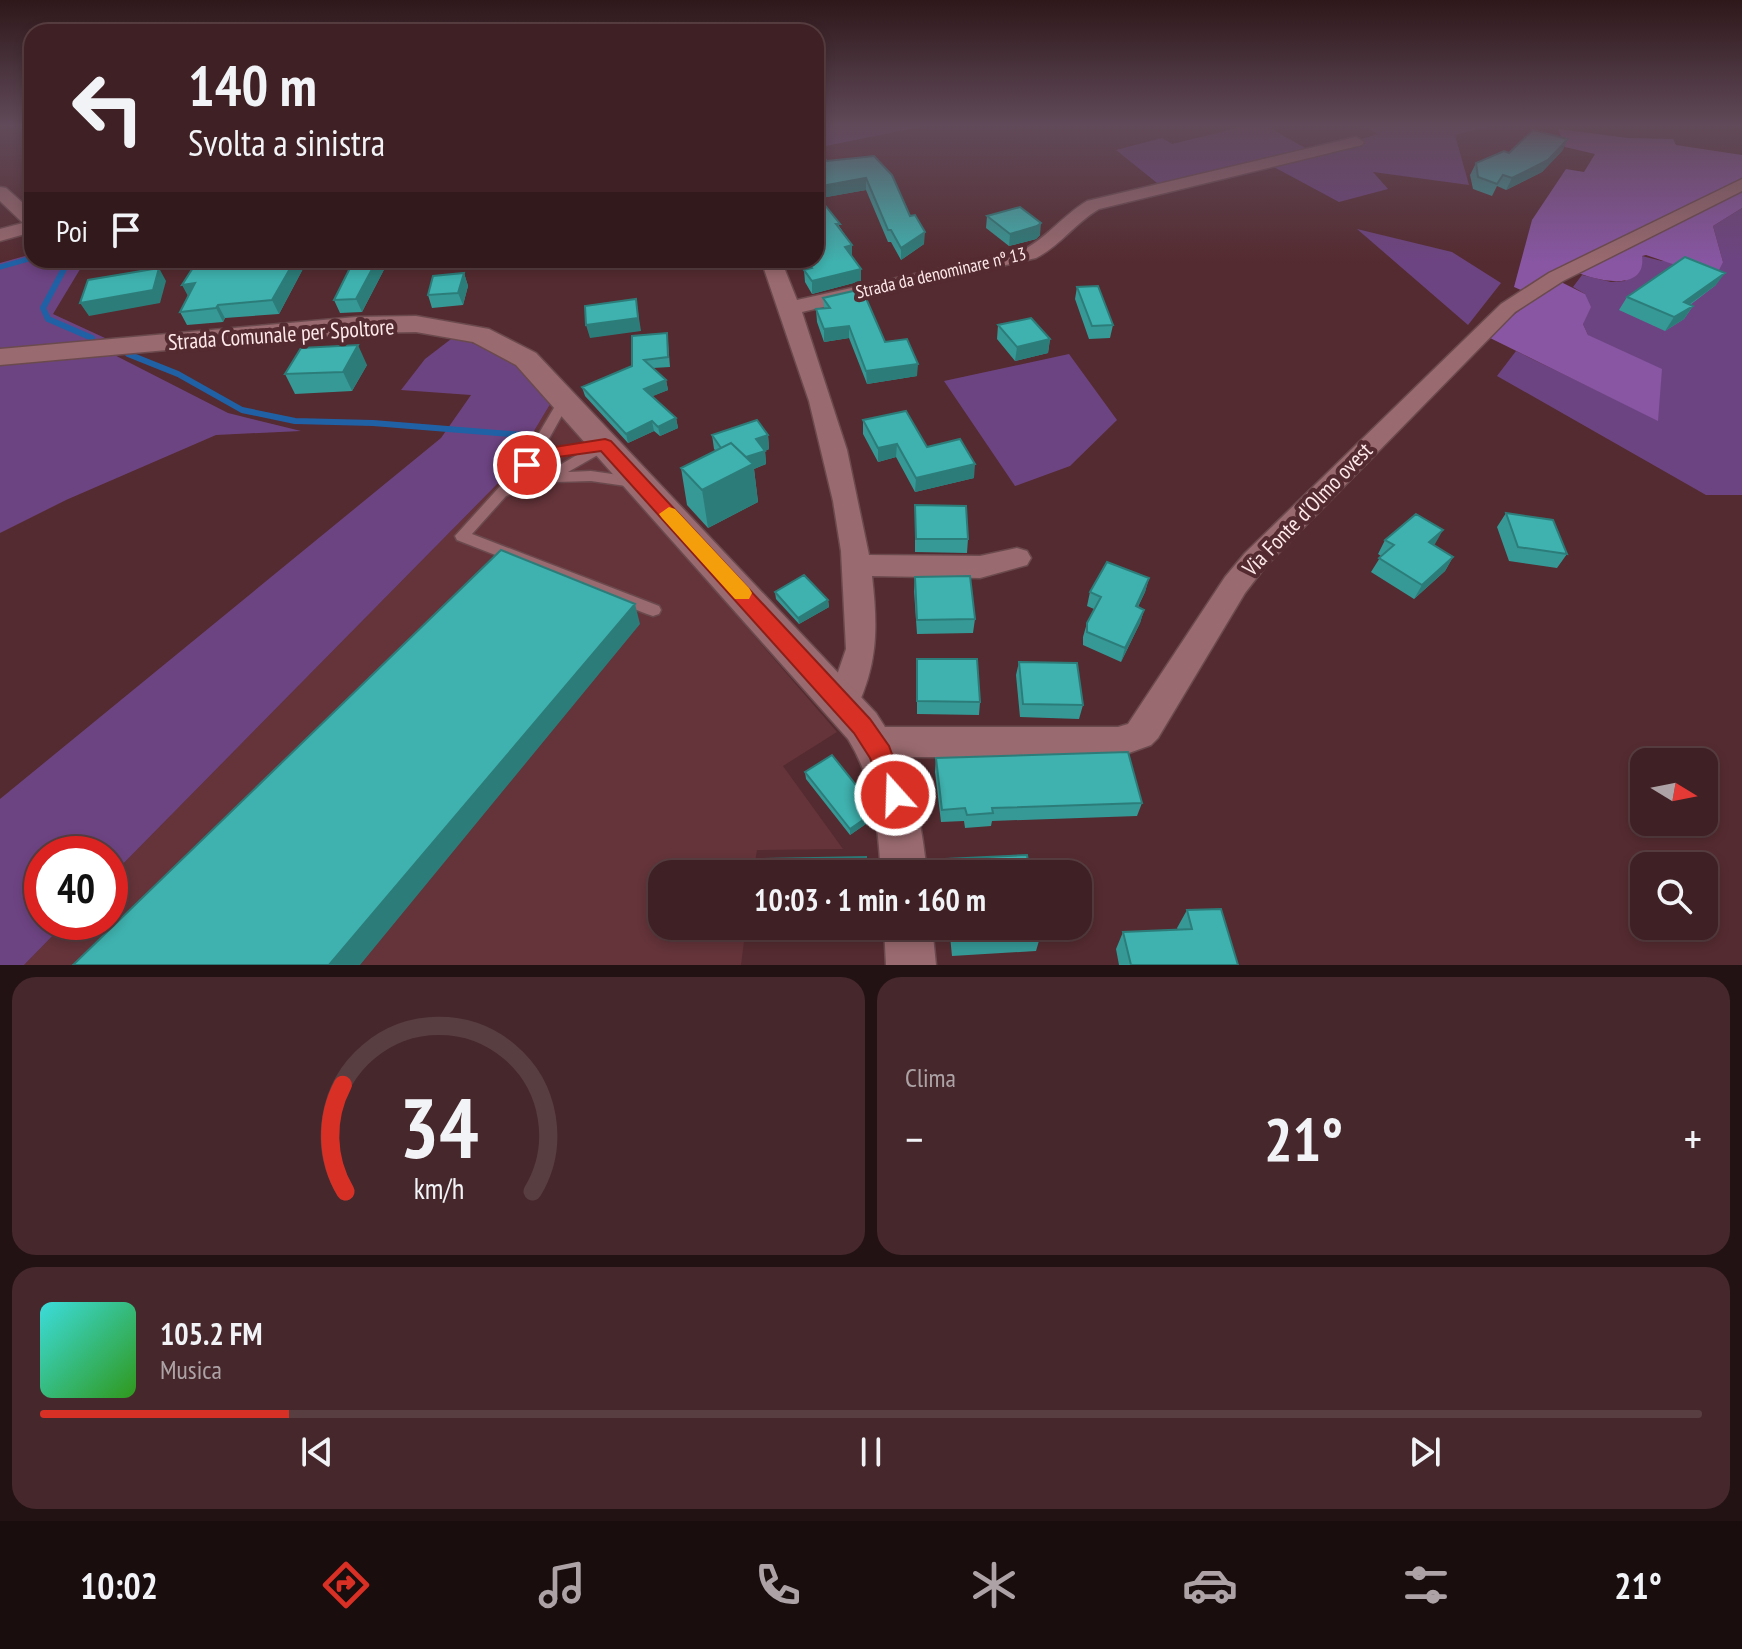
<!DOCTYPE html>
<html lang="it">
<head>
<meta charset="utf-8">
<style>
	:root { --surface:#3f2024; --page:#46282c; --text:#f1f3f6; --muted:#ada3a6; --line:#583e41; --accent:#d93025 }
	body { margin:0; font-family:"PT Sans Narrow",sans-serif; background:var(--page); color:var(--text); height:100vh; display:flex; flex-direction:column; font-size:30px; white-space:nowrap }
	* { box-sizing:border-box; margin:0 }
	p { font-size:26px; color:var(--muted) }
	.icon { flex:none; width:44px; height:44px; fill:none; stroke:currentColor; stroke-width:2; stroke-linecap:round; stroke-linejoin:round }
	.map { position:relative; height:965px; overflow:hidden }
	.drawer { display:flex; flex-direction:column; gap:12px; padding:12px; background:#231214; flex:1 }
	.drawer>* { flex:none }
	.top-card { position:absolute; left:24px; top:24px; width:800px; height:244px; border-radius:24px; box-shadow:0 4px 12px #0003,0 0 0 2px var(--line); background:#3f2024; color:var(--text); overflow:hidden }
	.needle { width:52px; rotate:100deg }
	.fabs { position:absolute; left:1630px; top:748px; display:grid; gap:16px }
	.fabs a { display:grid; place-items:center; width:88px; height:88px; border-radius:16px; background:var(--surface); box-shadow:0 4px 12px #0003,0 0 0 2px var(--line); font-size:40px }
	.speed { position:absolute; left:24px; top:836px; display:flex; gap:16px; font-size:40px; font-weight:700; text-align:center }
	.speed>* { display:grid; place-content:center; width:104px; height:104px; border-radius:50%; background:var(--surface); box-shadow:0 4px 12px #0003,0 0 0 2px var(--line); line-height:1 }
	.speed .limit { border:12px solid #d22; background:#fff; color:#111 }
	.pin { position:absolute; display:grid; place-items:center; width:68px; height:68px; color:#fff; margin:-34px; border:4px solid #fff; border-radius:50%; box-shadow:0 2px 8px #0007 }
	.me { position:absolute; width:88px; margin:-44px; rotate:340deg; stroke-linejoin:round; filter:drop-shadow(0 0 6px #0008) }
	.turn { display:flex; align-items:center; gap:28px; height:168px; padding:0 32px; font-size:36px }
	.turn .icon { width:104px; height:104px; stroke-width:2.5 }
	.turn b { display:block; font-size:56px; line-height:68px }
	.then { display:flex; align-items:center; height:76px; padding:0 32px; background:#0003; gap:16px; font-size:30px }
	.big { font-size:60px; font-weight:600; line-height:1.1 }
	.drawer .tile { flex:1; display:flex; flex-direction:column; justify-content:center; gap:12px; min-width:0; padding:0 28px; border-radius:24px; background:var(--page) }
	.drawer .dial { align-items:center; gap:0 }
	.dial svg { height:208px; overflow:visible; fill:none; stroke:var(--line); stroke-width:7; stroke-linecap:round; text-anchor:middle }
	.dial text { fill:var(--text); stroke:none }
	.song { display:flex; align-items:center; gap:24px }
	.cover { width:96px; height:96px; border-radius:12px; background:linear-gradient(135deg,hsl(180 70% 55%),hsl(110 70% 35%)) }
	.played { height:8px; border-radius:4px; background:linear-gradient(90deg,var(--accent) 15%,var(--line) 15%) }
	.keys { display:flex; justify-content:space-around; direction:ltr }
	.heat { display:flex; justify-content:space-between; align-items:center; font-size:44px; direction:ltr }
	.drawer .tiles { flex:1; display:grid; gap:12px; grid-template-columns:1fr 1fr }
	.tile:last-child { grid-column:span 2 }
	.trip { position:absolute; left:648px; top:860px; width:444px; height:80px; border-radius:24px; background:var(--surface); box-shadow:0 4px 12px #0003,0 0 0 2px var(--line); font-weight:600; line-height:80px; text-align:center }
	.menu { display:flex; height:128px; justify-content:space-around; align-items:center; background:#190d0e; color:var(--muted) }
	.menu .icon { width:56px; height:56px }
	.menu .active { color:var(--accent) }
	.menu b { font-size:36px; color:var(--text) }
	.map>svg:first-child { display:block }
	.built { fill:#64343a }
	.green { fill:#6d4482 }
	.forest { fill:#8856a3 }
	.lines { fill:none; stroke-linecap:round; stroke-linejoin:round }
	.stream-far1 { stroke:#2061a5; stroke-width:5 }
	.stream { stroke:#2061a5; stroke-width:6 }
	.service-casing { stroke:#6b4a4e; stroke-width:3 }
	.minor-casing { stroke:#6b4a4e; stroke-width:3 }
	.tertiary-casing { stroke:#6b4a4e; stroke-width:3 }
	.service { fill:#996a6f; fill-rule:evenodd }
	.minor { fill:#996a6f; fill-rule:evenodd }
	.tertiary { fill:#996a6f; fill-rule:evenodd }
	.wall { fill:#369996 }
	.shaded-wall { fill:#2c7d7a }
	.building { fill:#3fb2af; stroke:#2c7d7a; stroke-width:2 }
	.route { fill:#d93025; stroke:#8d1f18; stroke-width:2 }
	.slow { fill:#f59e0b }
	.labels { text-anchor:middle; stroke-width:8; stroke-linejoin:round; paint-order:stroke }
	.far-street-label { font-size:18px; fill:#fee8e9; stroke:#542b30 }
	.street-label { font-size:22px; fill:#fee8e9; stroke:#542b30 }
</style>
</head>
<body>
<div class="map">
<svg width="1742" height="965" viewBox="0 0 1742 965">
	<rect width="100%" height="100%" fill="#542b30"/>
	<path class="built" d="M552,401L837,732L783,766L843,849L757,850L753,874H662V926H746L741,965H24L66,922H110V877L510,471Z"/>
	<path class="green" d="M816,127H919L816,148Z
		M1242,127H1268L1307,149L1162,187L1116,150L1162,138L1172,144Z
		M1366,127H1484L1455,135L1469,185L1373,172L1388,189L1339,202L1272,166L1378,134Z
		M1742,208V495H1706L1497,376L1516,351L1658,420L1588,335L1583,324L1585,294L1573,287L1582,275L1611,282L1625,281L1642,256L1662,261L1723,262L1713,226Z
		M1357,229L1452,252L1501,283L1468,325Z
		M32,254V260H65L82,266L53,314L105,338L89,342L228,413L301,431L216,435L66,500L0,533V263Z
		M455,336L518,362L552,401L510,471L110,877V854H42V922H66L24,965H0V799L441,438L471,395L401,390L425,359Z
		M1069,354L1117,420L1070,466L1015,486L944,381Z"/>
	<path class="forest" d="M1558,129L1628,138L1673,139L1676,145L1742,155V208L1713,226L1723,262L1719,270L1702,274L1646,255L1642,256C1647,294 1593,280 1574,271L1559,281L1585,294L1591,307L1583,324L1588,335L1662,369L1658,421L1486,336L1537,297L1514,287L1532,220L1566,169L1584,172L1595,154L1565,147Z"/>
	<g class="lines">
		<path class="stream-far1" d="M0,267L32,258
			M63,271L68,260"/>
		<path class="stream" d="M64,269L43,308L48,319L92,338
			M128,354L178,374L242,410L295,421L373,423L523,435"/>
		<g class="service-casing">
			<path id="service" d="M564,397L570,401L541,453L554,448L602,441L610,442L612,445L610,448L568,472L591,471L633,477L638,479L640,482L638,485L633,487L591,481L555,482L550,479L506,496L472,534L659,606L661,610L659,614L653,616L647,614L457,540L455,536L522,462L558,401ZM582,452L560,465L521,480C538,461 557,456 582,452Z"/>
		</g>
		<g class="minor-casing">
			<path id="minor" d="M1356,137L1364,142L1362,145L1099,209C1075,223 1060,246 1036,258L802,312L847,450L869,555L980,556L1017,548L1027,551L1031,558L1027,565L980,578L872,576C878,629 878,665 854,714L843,718L832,714L827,704L846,649L841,551L833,501L809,401L761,260H781L797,300L1023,250C1047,238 1063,215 1087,201Z
				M1742,179V191L1563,281L1515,312L1265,567L1245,593L1158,738L1151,745L1118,757H874L862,752L857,742L862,732L874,727H1118L1128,724L1225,577L1245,553L1501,304L1549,273Z
				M0,187L6,188L32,211V232L0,241V229L23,223L0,201Z"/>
		</g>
		<g class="tertiary-casing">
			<path id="tertiary" d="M416,316L489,329L536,353L876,713C910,763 921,815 927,874H881C878,825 874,781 848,739L516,365L473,342L416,332L356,333L0,365V349L356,317Z
				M884,926H932L936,965H886Z"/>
		</g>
		<use href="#service" class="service"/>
		<use href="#minor" class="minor"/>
		<use href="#tertiary" class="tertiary"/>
	</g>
	<path class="wall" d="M1568,139L1562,151L1542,172L1506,190L1497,186L1492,196L1473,189L1470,175L1476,163L1509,153Z
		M816,147L827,161L874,156L910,216L924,244L901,260L891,242H888L866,190L820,198L852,245V257L861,281L812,294L805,282L804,270H805L799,260H816Z
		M987,216L1040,235L1036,239L1009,246L986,228Z
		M198,260H303L305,265L279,314L225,318L223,322L187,325L180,312L188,296Z
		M354,260H389L362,312L340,313L334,300Z
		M464,273L468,286L463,305L432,308L428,295Z
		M1716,285L1690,305L1693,306L1684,319L1665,331L1619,310L1627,297Z
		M1077,287L1113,325L1110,338L1089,339L1075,299Z
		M823,298L885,342L917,376L867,384L849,338L824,342L817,322L816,309L824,308Z
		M998,325L1050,339L1048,353L1015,361L997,339Z
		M668,342L670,367L653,368L666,380L668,390L652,396L676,418L678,428L660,436L654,431L628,443L585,396L582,387L632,366Z
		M367,365L352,391L295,394L285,374Z
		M863,420L927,447L974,478L915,492L896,457L878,462L863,434Z
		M712,435H768L769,449L765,451L766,464L754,469L758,502L708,528L687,505L681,468L716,451L714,449Z
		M915,505L968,539L967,553L915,552Z
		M1506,513L1567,554L1557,568L1509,561L1497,527Z
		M1385,540L1435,544L1433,545L1453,557L1445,571L1414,599L1371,572L1381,556L1378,554Z
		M915,577L975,619L973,633L917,634L914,591Z
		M1149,578L1145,592L1138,607L1144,610L1140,623L1121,662L1083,645V637L1087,623L1094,609L1087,606L1090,592Z
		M775,592L828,600L829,607L799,624L776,599Z
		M917,659L980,702L979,715L917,714Z
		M1019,662L1083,705L1079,719L1020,717L1016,675Z
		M936,758L1142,803L1137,816L992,821L991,826L965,828L964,821L941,822L935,772Z
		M805,772L873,813V819L850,835L806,779Z
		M1187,910L1238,965H1119L1116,949L1123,932L1178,930L1177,928Z
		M949,926H1040L1041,934L1036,951L952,956Z"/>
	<path class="shaded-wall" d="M1568,139L1562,151L1542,172L1506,190L1512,178Z
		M866,178V190L816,199V187Z
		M1041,223L1040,235L1036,239L1009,246L1010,234Z
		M925,232L924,244L901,260V248Z
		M852,245V257L845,247Z
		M295,260H303L305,265L279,314L272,300Z
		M377,260H389L362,312L356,299Z
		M159,268L166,281L160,303L89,316L80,303Z
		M861,269V281L812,294V281Z
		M464,273L468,286L463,305L458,293Z
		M1725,273L1716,285L1675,315L1684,302Z
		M195,283L189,298L182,285Z
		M636,299L641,331L590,338L586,325Z
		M218,305L225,318L223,322L216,308Z
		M1693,306L1684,319L1665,331L1674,317Z
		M849,326V338L824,342V329Z
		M1050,339L1048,353L1015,361L1017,347Z
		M358,345L367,365L352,391L343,372Z
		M918,364L917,376L867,384L866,371Z
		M666,380L668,390L646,399L644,389Z
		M676,418L678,428L660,436L658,427Z
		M652,421L654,431L628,443L626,434Z
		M768,435L769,449L765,451L766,464L754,469L758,502L708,528L702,490L756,439Z
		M897,444L896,457L878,462V448Z
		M975,464L974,478L915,492L916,478Z
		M1443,530L1435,544L1421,556L1429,542Z
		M1453,557L1445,571L1414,599L1422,585Z
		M1149,578L1145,592L1131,620L1136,606Z
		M828,600L829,607L799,624L798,618Z
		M635,604L640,624L360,965H329Z
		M1144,610L1140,623L1121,662L1125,648Z
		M873,813V819L850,835V829Z"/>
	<path class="building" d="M1533,130L1568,139L1548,160L1512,178L1503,175L1497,184L1478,177L1476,163L1504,151L1509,153Z
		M816,147L827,161L874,156L892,175L910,216L915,215L925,232L901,248L891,230H888L866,178L816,187Z
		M816,194L840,224H836L852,245L845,247L861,269L812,281L804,270L812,268L806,260H816Z
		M1020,207L1041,223L1037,226L1010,234L987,216Z
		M1685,257L1725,273L1684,302L1693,306L1674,317L1627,297Z
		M198,260H295L272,300L218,305L216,308L180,312L195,283L182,285Z
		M354,260H377L356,299L334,300Z
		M159,268L153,290L80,303L88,280Z
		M464,273L458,293L428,295L433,276Z
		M1098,286L1113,325L1092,326L1077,287Z
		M862,289L885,342L907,339L918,364L866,371L849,326L824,329L816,309L830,308L823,298Z
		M636,299L638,318L586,325L585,306Z
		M1031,318L1050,339L1017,347L998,325Z
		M667,333L668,357L644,360L666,380L644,389L676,418L658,427L652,421L626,434L582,387L632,366V336Z
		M358,345L343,372L285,374L301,348Z
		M906,411L927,447L960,439L975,464L916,478L897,444L878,448L863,420Z
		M757,420L768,435L756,439L765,451L746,457L731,443L721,448L712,435Z
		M731,443L753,464L702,490L681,468Z
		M915,505L966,506L968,539H916Z
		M1506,513L1553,520L1567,554L1518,547Z
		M1416,514L1443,530L1429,542L1453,557L1422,585L1379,558L1394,545L1385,540Z
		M501,550L635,604L329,965H73Z
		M1107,562L1149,578L1136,606L1144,610L1125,648L1087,632V623L1101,597L1090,592Z
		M804,575L828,600L798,618L775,592Z
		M970,576L975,619L917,620L915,577Z
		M917,659H977L980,702L917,701Z
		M1019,662L1077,663L1083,705L1023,704Z
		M1128,752L1142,803L992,808L993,813L967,815L965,808L942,810L936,758Z
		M832,755L871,804L873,813L850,829L805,772Z
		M1027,855L1030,874H948L946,859Z
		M866,857V874H759L760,859Z
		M1221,909L1238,965H1131L1123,932L1192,929L1187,910Z
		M953,926H1040L1041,934L955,939Z"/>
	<linearGradient id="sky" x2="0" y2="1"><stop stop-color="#2e181a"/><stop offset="0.48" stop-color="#614a59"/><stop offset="1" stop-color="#614a59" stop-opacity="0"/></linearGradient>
	<rect width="1742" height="262" fill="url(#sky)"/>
	<path class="route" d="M605,439L611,441L870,719L889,746L907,795L904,803L895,806L887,803L870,758L854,733L601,451L558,457L527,471L518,465L548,448Z"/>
	<path class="slow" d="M669,507L675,509L749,588L752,593L749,599H735L662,518L659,514Z"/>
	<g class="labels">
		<g class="far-street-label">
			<text transform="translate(941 273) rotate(-13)" y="6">Strada da denominare nº 13</text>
		</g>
		<g class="street-label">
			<text transform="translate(281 334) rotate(-4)" y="8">Strada Comunale per Spoltore</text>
			<text transform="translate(1307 509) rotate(-46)" y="8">Via Fonte d'Olmo ovest</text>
		</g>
	</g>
</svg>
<div class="fabs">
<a><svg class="needle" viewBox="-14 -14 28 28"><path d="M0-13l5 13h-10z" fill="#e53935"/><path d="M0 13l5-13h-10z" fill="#ada3a6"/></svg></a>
<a><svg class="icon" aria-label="search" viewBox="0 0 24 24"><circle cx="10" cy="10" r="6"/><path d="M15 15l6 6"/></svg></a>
</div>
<div class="speed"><div class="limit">40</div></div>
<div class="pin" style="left:527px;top:465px;background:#d93025"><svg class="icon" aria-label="arrive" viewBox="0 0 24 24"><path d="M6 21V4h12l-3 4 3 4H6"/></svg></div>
<svg class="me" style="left:895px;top:795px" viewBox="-20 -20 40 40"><circle r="17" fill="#d93025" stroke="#fff" stroke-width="3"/><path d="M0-11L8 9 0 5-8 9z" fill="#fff"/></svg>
<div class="trip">10:03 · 1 min · 160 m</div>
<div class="top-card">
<div class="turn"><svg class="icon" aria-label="left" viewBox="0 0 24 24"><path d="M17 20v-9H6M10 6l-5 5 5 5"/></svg><div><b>140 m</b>Svolta a sinistra</div></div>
<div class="then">Poi<svg class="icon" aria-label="arrive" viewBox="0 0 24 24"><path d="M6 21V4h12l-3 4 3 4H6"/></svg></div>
</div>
</div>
<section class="drawer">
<div class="tiles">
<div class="tile dial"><svg viewBox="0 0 100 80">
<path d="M14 69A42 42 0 1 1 86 69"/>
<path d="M14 69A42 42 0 0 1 13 28" stroke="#d93025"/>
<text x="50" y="56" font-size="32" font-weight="700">34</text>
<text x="50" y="72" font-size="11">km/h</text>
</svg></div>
<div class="tile"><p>Clima</p>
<div class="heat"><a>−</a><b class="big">21°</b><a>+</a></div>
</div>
<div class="tile">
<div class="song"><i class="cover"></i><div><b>105.2 FM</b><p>Musica</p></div></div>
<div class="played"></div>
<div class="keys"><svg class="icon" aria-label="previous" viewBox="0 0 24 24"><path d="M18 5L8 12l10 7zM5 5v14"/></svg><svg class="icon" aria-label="pause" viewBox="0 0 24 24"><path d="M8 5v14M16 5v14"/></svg><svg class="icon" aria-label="next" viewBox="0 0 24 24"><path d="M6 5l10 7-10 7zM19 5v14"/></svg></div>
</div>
</div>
</section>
<nav class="menu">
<b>10:02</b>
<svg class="icon active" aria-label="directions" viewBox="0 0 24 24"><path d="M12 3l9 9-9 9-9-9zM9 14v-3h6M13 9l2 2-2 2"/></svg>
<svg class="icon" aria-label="music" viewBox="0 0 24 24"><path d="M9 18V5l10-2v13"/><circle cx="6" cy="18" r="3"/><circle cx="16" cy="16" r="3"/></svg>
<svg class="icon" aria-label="phone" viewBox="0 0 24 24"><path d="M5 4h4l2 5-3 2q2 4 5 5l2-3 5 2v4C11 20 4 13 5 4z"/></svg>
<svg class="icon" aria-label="climate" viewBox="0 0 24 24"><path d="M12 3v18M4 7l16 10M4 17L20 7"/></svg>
<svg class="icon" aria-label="car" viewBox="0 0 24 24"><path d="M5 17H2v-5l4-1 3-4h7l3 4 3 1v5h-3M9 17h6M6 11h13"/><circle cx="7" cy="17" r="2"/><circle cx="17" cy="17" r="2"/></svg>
<svg class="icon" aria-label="filters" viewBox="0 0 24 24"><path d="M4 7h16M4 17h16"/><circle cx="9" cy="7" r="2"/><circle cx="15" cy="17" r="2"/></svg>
<b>21°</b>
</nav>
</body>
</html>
